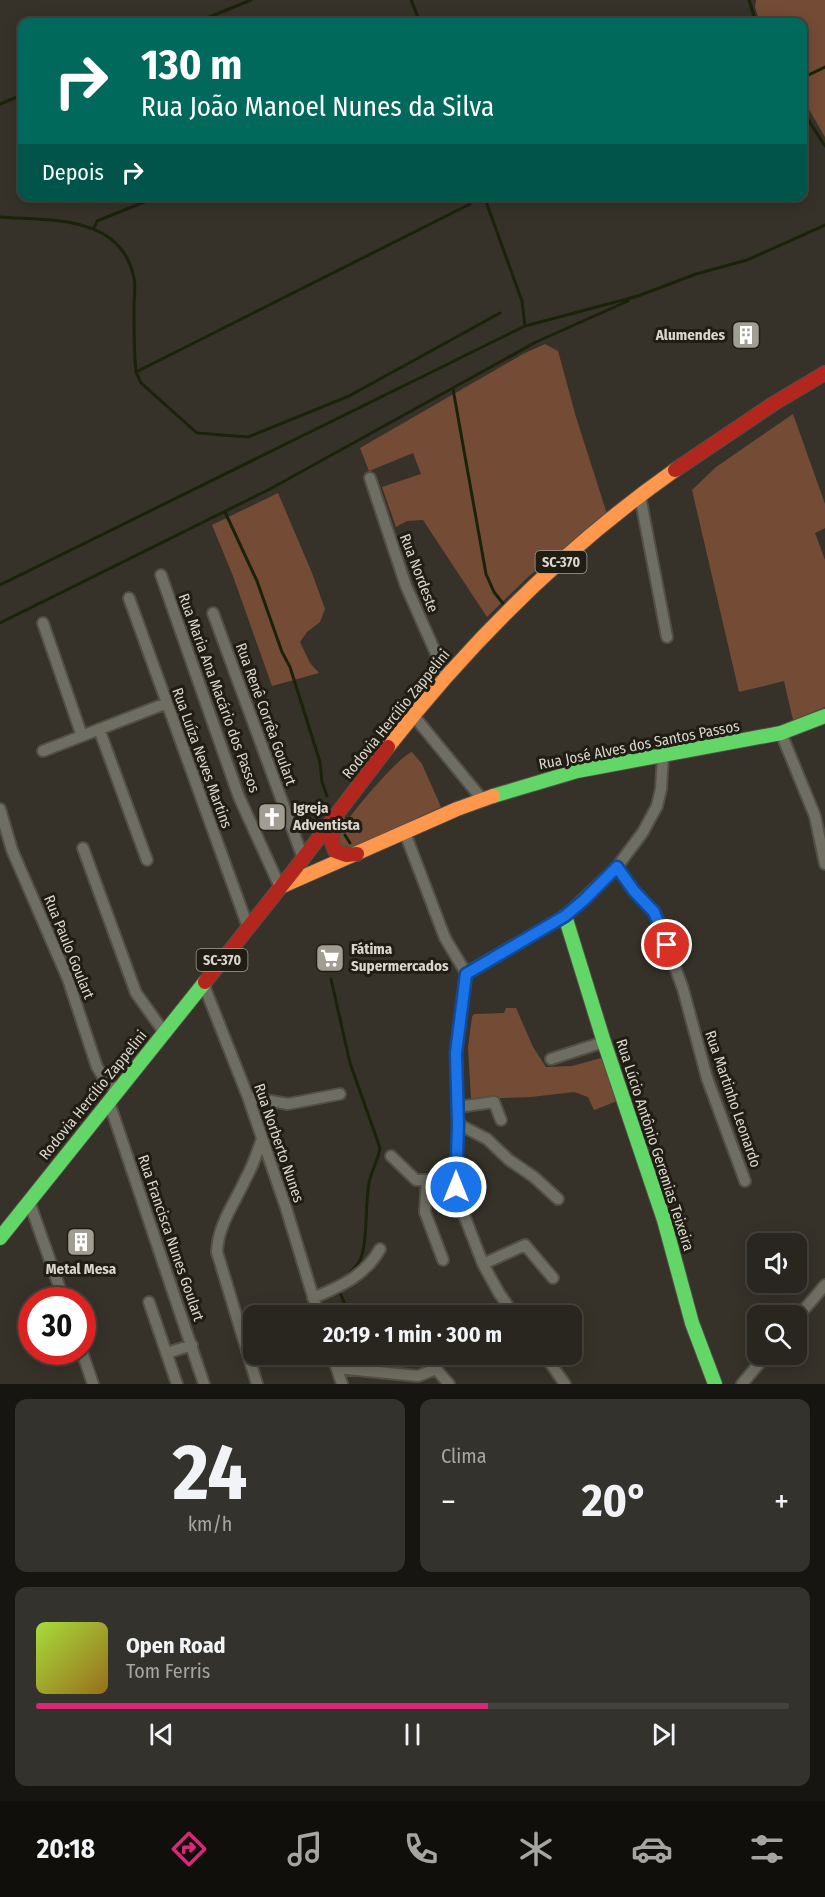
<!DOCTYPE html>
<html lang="pt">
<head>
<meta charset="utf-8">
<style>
	:root { --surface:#28261f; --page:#34322c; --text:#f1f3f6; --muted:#a5a5a4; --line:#44433d; --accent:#db2777 }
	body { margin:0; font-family:"Fira Sans Condensed",sans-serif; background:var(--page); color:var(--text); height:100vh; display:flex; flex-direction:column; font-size:22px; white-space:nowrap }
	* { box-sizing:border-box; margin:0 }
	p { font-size:20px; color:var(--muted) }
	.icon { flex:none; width:33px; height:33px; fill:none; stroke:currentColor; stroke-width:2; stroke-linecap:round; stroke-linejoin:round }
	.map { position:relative; height:1384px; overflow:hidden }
	.drawer { display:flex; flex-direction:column; gap:15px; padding:15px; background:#161511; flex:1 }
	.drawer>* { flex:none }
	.guide { position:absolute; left:18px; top:18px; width:789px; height:183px; border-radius:12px; box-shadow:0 3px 15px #0003,0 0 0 2px var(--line); background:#00695c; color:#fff; overflow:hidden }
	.buttons { position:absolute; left:747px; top:1233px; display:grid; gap:12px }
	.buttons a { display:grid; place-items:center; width:60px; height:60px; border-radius:12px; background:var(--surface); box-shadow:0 3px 15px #0003,0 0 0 2px var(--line); font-size:30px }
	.speed { position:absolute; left:18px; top:1287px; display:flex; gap:12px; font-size:30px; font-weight:700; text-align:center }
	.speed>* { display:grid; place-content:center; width:78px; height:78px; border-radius:50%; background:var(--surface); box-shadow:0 3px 15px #0003,0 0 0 2px var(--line); line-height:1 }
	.speed .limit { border:9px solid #d22; background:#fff; color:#111 }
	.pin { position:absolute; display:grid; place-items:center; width:51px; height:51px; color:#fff; margin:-26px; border:3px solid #fff; border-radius:50%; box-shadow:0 2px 6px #0007 }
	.me { position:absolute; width:66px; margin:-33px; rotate:0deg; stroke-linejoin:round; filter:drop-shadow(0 0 4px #0008) }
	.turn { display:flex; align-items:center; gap:21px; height:126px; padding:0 24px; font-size:27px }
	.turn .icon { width:78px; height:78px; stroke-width:2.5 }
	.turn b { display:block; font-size:42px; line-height:51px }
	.then { display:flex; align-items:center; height:57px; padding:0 24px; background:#0003; gap:12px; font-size:22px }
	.big { font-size:45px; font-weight:700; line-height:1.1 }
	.drawer .card { flex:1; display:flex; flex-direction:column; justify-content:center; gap:9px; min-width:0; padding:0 21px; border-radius:12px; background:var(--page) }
	.drawer .dial { align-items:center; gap:0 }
	.dial b { font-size:78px; line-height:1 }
	.song { display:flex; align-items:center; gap:18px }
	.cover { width:72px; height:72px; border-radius:9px; background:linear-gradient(135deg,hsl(80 70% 55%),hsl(40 70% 35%)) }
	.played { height:6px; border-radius:3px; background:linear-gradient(90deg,var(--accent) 60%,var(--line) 60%) }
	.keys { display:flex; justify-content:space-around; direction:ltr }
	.heat { display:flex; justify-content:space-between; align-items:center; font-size:33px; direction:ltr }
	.drawer .tiles { flex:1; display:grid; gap:15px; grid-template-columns:1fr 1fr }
	.card:last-child { grid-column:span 2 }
	.trip { position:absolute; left:243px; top:1305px; width:339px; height:60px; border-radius:12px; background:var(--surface); box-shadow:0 3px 15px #0003,0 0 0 2px var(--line); font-weight:700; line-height:60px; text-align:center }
	.tabs { display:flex; height:96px; justify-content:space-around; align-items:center; background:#100f0c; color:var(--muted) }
	.tabs .icon { width:42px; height:42px }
	.tabs .selected { color:var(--accent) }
	.tabs b { font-size:27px; color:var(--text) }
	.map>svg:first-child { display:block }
	.grass { fill:#744c36 }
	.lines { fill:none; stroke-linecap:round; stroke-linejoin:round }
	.stream { stroke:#1a230a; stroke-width:3 }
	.street-casing { stroke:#534f47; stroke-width:14 }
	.fast-casing { stroke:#534f47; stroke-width:16 }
	.slow-casing { stroke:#534f47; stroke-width:16 }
	.jam-casing { stroke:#534f47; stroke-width:16 }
	.street { stroke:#6f6e63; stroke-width:10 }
	.fast { stroke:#63d668; stroke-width:14 }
	.slow { stroke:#ff974d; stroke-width:14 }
	.jam { stroke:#b3261e; stroke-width:14 }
	.route-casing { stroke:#114b97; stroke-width:15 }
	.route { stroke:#1a73e8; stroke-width:10 }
	.labels { text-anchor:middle; stroke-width:6; stroke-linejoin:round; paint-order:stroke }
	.shield { fill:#201d15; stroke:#a29e94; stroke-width:1.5 }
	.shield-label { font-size:14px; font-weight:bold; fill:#dad6cb }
	.poi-label { font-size:15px; font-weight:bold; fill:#dad6cb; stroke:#201d15; text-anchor:start }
	.street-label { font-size:15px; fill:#dad6cb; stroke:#201d15 }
</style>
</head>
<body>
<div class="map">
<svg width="825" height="1384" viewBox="0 0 825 1384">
	<rect width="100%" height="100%" fill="#363229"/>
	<path class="grass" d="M756,0H825V137L803,99L802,22H760L755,7Z
		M545,344L558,351L576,417L607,514L528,577L487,617L423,520L407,521L396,527L382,487L421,474L413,453L369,471L360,448L523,354Z
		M793,414L825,504V528L815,533L825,560V707L793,720L784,681L739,692L692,490L716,467Z
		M278,493L312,573L325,609L320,622L307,632L300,642L310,663L319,673L272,686L233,576L212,525Z
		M412,752L422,764L441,807L352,848L340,845C339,840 339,835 341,831C347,817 399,756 412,752Z
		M506,1008H516L533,1047L546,1067L572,1066L605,1057L620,1100L594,1110L588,1097L574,1092L531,1097L471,1099L468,1047L472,1017L474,1014L504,1013Z"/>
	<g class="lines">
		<path class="stream" d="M411,0L420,22
			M749,0L756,22
			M197,22L251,0
			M802,78L825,67
			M0,104L22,95
			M802,110L825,146
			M484,196L522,301L525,326
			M0,217C50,221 121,214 134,278C136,287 134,297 134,306C134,324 134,343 135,361L136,372L141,383L197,433L248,437L349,396L500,313
			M94,228L97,221L159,196
			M136,372L470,204
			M453,389L486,574L494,592L505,606
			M225,512L257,581L282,652L290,667L320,762L322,782L327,796
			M0,585L525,326L638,296L696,274L747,260L825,225
			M0,623L270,489L536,342L628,301
			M345,835L350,843
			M331,979L350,1063L380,1148C378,1161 371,1171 369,1183C365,1203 368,1248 359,1262C356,1267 351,1272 347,1276
			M340,1293L350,1316
			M374,1354L378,1361L391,1369"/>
		<g class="street-casing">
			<path id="street" d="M370,478L406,586L446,676
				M640,496L667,637
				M161,575L239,797L280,887
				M129,598L248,927
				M213,613L303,858
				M43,623L82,736
				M413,715L482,799
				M99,729L147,860
				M781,733L815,816L825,864
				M43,751L167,703
				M0,809L12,850L68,979L97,1067L104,1078L117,1091
				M405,833L445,938L466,973
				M83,848L136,993L164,1032
				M617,867L634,891L654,912L658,920L683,989L707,1078L745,1181
				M466,973L456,1053L458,1124L456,1173L459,1202L483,1264L499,1293L515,1316
				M466,973L565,916L617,867L643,832L657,806L661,789L663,755
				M203,983L248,1097L286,1208L319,1316
				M551,1059L604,1042
				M248,1097L288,1104L340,1094
				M109,1102L204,1384
				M458,1107L494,1102L501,1120
				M458,1124L487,1139L509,1160L534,1177L558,1199
				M391,1156L416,1180H427
				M29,1201L64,1300
				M443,1260L425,1212L427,1180L456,1187
				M483,1264L525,1245L553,1278
				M313,1298C341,1286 365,1276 380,1249
				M149,1302L177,1384
				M796,1319L825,1285
				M82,1352L93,1384
				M167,1353L192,1345
				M332,1354L342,1384
				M544,1354L565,1384
				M337,1368L418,1376L436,1369L449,1384
				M257,1384L217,1252C218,1224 235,1203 246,1178C253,1166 257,1152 262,1139
				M742,1384L767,1354"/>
		</g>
		<g class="fast-casing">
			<path id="fast" d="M493,796L577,771L781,733L825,716
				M565,916L604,1042L664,1220L692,1323L715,1384
				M0,1238L205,982"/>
		</g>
		<g class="slow-casing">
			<path id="slow" d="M388,747C470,642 566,547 675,470
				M280,887L457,809L493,796"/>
		</g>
		<g class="jam-casing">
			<path id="jam" d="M675,470L773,404L825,373
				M337,819L331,839L335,851L346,855L357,854
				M205,982L295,869L388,747"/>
		</g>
		<use href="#street" class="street"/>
		<use href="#fast" class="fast"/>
		<use href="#slow" class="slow"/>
		<use href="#jam" class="jam"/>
	</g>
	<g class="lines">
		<g class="route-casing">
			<path id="route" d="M456,1187L458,1124L456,1053L466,974L565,916L584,900L617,867L634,891L654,912L667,945"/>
		</g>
		<use href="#route" class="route"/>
	</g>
	<defs>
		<g id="building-square" transform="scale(1.5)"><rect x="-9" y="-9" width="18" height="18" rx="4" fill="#a19d92" stroke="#201d15"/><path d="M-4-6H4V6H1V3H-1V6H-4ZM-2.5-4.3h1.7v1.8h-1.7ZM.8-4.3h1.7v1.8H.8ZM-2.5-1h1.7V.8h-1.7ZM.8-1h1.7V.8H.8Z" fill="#fff"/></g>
		<g id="church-square" transform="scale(1.5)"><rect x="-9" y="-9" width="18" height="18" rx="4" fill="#a19d92" stroke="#201d15"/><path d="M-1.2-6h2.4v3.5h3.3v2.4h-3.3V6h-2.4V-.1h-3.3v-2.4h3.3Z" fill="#fff"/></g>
		<g id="supermarket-square" transform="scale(1.5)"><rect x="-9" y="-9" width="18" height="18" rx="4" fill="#a19d92" stroke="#201d15"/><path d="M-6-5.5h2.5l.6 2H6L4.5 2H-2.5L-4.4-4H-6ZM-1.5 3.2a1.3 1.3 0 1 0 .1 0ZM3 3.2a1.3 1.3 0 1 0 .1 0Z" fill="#fff"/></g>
	</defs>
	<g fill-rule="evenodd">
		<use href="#building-square" x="746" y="335"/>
		<use href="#church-square" x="272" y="817"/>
		<use href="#supermarket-square" x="330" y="958"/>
		<use href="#building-square" x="81" y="1242"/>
	</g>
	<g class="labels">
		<g class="shield">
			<rect x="535.5" y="551" width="51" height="22" rx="4.5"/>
			<rect x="196.5" y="949" width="51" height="22" rx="4.5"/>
		</g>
		<g class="shield-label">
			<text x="561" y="567">SC-370</text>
			<text x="222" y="965">SC-370</text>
		</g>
		<g class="poi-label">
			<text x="725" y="340" text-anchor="end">Alumendes</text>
			<text x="293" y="813">Igreja<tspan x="293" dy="17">Adventista</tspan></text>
			<text x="351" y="954">Fátima<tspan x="351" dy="17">Supermercados</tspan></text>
			<text x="81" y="1274" text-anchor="middle">Metal Mesa</text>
		</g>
		<g class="street-label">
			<text transform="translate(419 573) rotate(69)" y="5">Rua Nordeste</text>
			<text transform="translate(219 693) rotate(70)" y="5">Rua Maria Ana Macário dos Passos</text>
			<text transform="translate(266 714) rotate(70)" y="5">Rua Renê Corrêa Goulart</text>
			<text transform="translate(396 714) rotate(-51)" y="5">Rodovia Hercílio Zappelini</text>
			<text transform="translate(639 745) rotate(-11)" y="5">Rua José Alves dos Santos Passos</text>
			<text transform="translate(202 758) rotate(70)" y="5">Rua Luíza Neves Martins</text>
			<text transform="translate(69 947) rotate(68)" y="5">Rua Paulo Goulart</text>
			<text transform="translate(93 1095) rotate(-51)" y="5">Rodovia Hercílio Zappelini</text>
			<text transform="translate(733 1099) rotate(71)" y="5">Rua Martinho Leonardo</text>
			<text transform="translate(279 1143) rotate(71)" y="5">Rua Norberto Nunes</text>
			<text transform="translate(655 1145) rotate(72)" y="5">Rua Lúcio Antônio Geremias Teixeira</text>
			<text transform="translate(171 1238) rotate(71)" y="5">Rua Francisca Nunes Goulart</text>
		</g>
	</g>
</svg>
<div class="buttons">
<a><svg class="icon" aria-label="sound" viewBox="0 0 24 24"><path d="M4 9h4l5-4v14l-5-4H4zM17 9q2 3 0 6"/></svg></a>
<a><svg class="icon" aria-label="search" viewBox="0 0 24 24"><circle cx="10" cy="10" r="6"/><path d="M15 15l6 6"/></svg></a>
</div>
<div class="speed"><div class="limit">30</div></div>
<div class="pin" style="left:667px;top:945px;background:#d93025"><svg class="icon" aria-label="arrive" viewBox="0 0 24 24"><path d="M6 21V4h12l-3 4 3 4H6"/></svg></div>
<svg class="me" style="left:456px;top:1187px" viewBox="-20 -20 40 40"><circle r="17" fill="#1a73e8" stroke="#fff" stroke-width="3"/><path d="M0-11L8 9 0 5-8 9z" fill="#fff"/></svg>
<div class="trip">20:19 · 1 min · 300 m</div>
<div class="guide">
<div class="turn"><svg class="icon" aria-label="right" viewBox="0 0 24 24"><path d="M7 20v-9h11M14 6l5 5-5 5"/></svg><div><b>130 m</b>Rua João Manoel Nunes da Silva</div></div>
<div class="then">Depois<svg class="icon" aria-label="right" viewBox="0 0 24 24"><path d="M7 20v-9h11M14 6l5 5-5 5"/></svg></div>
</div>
</div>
<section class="drawer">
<div class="tiles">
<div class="card dial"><b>24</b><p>km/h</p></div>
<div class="card"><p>Clima</p>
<div class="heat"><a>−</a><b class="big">20°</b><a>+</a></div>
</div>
<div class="card">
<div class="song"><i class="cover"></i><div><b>Open Road</b><p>Tom Ferris</p></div></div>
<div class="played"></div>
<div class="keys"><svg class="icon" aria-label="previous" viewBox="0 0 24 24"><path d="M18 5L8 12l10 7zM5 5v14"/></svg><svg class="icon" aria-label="pause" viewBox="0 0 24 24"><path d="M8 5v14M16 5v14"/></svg><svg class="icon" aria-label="next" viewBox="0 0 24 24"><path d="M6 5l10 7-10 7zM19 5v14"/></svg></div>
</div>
</div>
</section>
<nav class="tabs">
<b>20:18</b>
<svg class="icon selected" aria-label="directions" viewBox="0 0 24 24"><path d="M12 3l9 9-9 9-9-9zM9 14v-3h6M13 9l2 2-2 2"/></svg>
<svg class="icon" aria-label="music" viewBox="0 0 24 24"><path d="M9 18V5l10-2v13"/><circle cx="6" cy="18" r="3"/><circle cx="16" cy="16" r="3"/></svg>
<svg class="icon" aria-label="phone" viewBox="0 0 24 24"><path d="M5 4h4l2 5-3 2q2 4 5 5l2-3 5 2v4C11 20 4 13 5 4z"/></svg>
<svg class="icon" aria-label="climate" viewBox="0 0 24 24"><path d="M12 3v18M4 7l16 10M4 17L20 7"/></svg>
<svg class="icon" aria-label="car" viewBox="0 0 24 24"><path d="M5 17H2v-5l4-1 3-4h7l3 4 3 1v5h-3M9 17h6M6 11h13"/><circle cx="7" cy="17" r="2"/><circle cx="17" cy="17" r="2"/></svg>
<svg class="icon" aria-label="filters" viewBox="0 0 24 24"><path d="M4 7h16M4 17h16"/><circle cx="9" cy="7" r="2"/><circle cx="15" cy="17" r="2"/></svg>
</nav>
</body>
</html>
